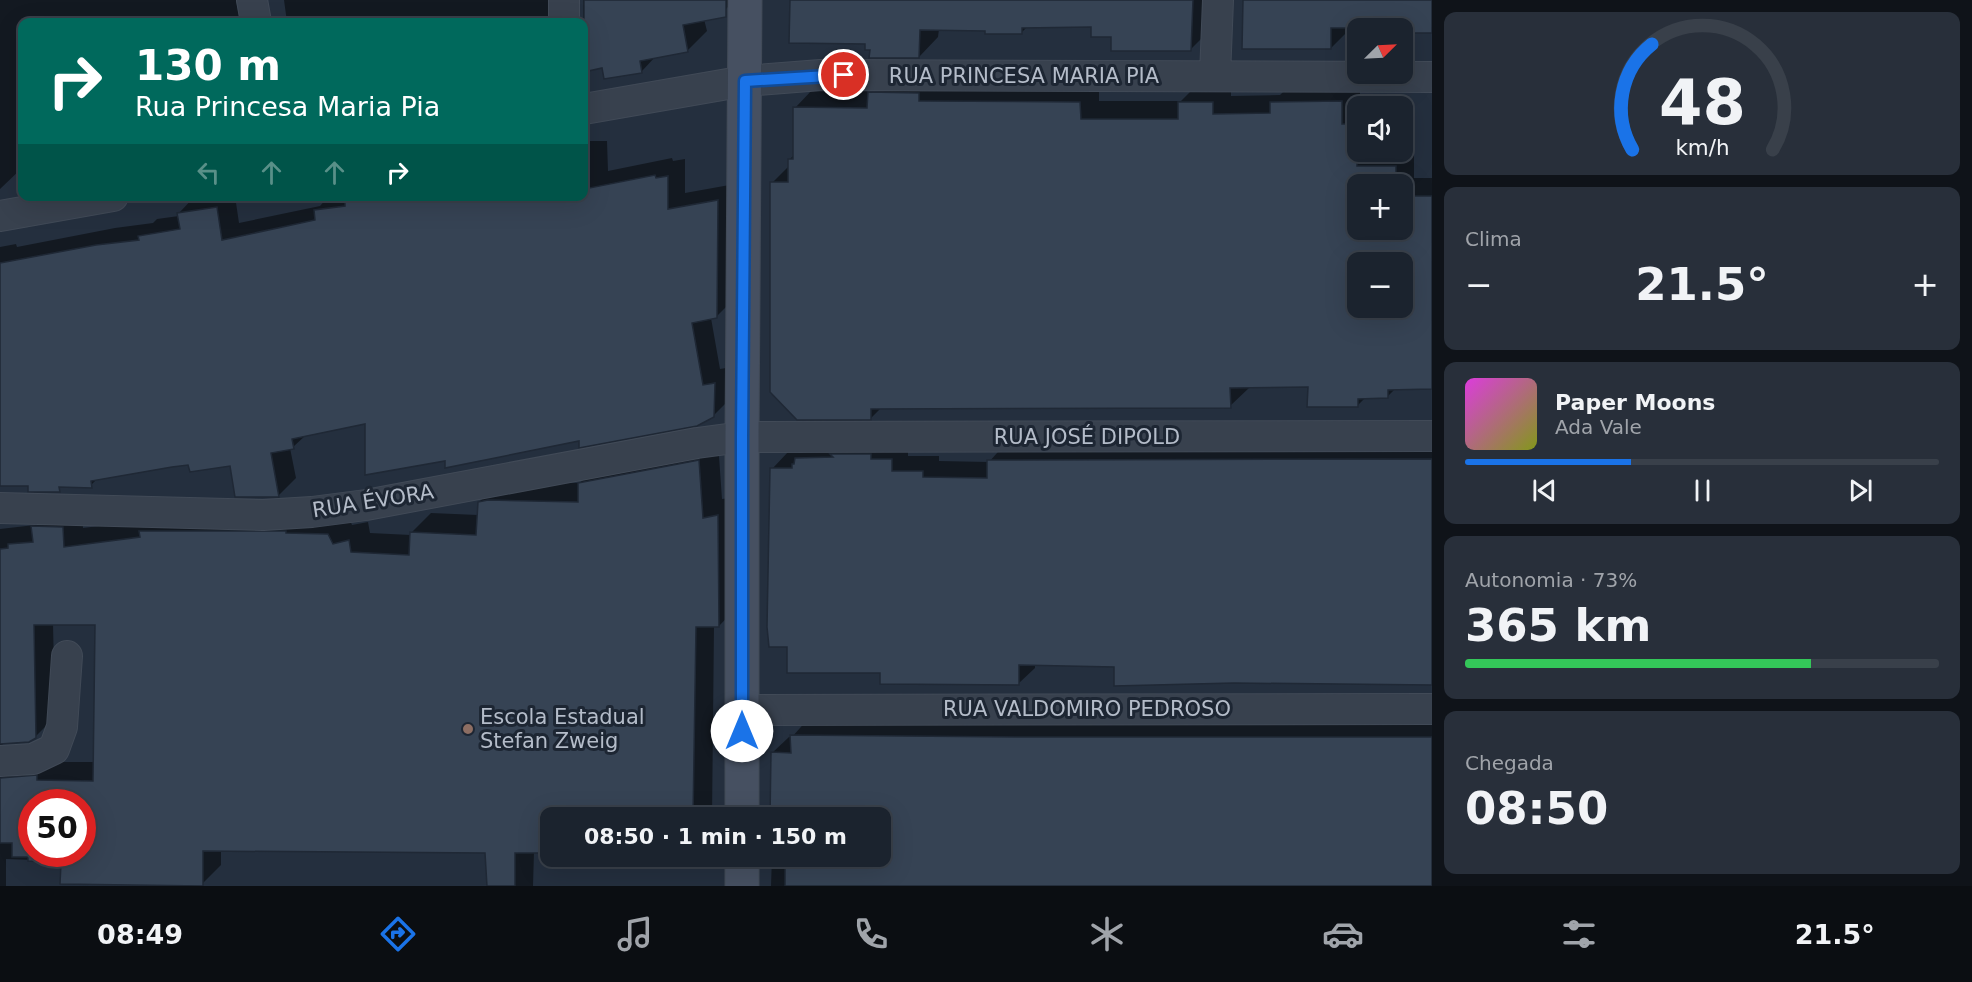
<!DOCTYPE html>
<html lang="pt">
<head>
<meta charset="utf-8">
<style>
	:root { --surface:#1b232e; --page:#282f3a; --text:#f1f3f6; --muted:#a0a4aa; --line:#39404a; --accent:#1a73e8 }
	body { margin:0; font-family:"DejaVu Sans",sans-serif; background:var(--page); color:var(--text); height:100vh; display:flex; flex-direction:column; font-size:22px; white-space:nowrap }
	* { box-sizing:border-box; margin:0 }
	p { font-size:20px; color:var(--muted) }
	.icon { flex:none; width:33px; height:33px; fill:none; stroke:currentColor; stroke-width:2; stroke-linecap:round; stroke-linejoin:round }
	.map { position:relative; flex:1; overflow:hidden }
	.details { display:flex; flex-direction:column; gap:12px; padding:12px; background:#0f1319; width:540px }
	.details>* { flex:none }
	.banner { position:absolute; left:18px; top:18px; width:570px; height:183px; border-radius:12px; box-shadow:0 6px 24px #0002,0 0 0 2px var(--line); background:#00695c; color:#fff; overflow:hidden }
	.needle { width:39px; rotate:66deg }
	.tools { position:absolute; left:1347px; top:18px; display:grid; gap:12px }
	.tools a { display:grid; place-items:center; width:66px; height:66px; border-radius:12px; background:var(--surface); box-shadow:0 6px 24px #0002,0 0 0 2px var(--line); font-size:30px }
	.speed { position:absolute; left:18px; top:789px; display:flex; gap:12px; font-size:30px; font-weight:700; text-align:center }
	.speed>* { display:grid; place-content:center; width:78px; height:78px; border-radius:50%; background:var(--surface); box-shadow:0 6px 24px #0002,0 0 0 2px var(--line); line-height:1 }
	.speed .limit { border:9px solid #d22; background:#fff; color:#111 }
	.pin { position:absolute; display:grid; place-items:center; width:51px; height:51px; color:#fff; margin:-26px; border:3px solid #fff; border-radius:50%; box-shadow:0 2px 6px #0007 }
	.me { position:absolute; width:66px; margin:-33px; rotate:0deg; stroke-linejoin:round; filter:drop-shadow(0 0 4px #0008) }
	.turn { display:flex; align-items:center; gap:21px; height:126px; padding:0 18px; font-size:27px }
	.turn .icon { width:78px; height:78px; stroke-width:2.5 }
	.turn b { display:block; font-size:42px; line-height:51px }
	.lanes { display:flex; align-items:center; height:57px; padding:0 18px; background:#0003; justify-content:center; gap:30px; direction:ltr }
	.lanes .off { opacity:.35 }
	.big { font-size:45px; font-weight:600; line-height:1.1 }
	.details .card { flex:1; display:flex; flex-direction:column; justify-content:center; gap:9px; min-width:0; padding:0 21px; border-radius:12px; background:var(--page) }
	.details .dial { align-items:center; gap:0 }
	.dial svg { height:156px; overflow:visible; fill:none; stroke:var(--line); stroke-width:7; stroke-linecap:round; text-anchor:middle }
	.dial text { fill:var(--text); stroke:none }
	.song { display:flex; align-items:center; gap:18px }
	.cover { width:72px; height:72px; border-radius:9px; background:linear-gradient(135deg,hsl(300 70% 55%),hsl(70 70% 35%)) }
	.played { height:6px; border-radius:3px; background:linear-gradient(90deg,var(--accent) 35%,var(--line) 35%) }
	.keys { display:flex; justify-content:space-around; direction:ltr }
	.heat { display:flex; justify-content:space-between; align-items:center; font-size:33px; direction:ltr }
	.charge { height:9px; border-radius:4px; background:linear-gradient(90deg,#34c759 73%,var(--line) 0) }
	.trip { position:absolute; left:540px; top:807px; width:351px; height:60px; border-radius:12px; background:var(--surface); box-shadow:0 6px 24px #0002,0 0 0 2px var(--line); font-weight:600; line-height:60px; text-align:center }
	.menu { display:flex; height:96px; justify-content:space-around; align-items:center; background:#0b0e12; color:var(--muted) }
	.menu .icon { width:42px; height:42px }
	.menu .current { color:var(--accent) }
	.menu b { font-size:27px; color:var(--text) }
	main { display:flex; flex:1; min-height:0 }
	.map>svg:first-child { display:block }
	.shadow { fill:#0007; fill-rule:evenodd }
	.building { fill:#364354; stroke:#1f2835; stroke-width:1.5; fill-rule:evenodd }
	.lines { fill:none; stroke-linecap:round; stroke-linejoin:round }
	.minor-casing { stroke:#414a57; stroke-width:32 }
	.secondary-casing { stroke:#414a57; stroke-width:35 }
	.minor { stroke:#38414e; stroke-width:30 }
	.secondary { stroke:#465061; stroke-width:33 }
	.route-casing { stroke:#114b97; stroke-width:15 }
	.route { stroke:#1a73e8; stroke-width:10 }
	.education-dot { fill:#8d6e63; stroke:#1d2633; stroke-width:2 }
	.labels { text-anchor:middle; stroke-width:6; stroke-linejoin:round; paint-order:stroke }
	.street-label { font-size:21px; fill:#b4bcc9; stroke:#1d2633 }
	.poi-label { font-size:21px; fill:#b4bcc9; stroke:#1d2633; text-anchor:start }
</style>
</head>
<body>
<main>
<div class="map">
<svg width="1432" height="886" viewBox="0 0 1432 886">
	<rect width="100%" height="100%" fill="#242f3e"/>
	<path class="shadow" d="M0,0H236L240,22H22V168L0,189Z
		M284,0H566L576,18L583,20V0H735L718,17L704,19L707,31L687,51L656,56L642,71L603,66L584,70V22H287Z
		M792,0H1211L1210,30L1191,49L1113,35L1092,26H1028L1022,32L987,29H939L938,37L919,57L871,48L866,42Z
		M1244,0H1432V32H1402V28H1358V33H1346L1331,48Z
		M1099,83V101H1181L1198,84H1231V96L1280,95L1291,84L1360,83V106H1375H1358V152H1402V148H1414V178H1432V388H1396L1387,397H1366L1357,406L1309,386L1249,388L1230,406L882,407L871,418L772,183L790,165V159L794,155L795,108L813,89ZM1358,184H1402V230H1358ZM1358,262H1402V308H1358Z
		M584,141H607L608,171L672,158L673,161L685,159V193L735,184L734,299L716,317L711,318L720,369L732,367L731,398L713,416L581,439L447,459L367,422L306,435L293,447L290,448L296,478L279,495L231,464L189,463L98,478L91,485L0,484V247L16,244L17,247L115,228L153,223L157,219L179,216V213L195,196H235L239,223L320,206L329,196H584Z
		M718,442L722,499L737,497L738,606L719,626H714L712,818H550V852H534L533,886H489L486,851L221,849V865L202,884L62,861L6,859V886H0V529L35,525L52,508H82L83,528L153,519L348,515L352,525L368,522L370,533L411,535V533L431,513L478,515L479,502L499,483L508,481L580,483L599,464ZM53,623L96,624L95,762H56L4,750L2,742L35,737L55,717ZM32,802H82V854H32Z
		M812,442L908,443V456H939V461L989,462L1005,444H1432V683L1234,682L1115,665L1035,664V668L1018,684L881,672L788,646L772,469L788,452L802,453Z
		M808,719L1432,722V886H771L772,856H880V818L772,753L789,737H792Z"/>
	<path class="building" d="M584,0H726V17L683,25L688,52L640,61L642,73L604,79L602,68L584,72Z
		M790,0H1193L1191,51H1111V37H1091V27L1022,28V34H985V31L920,30L919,58H869L870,50H865V44L789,43Z
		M1243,0H1432V33H1402V28H1331V49H1242Z
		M868,92L919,93V101H924L1080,102L1081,119H1178V102H1213V114L1270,113V102L1342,101V124H1357V166H1396V184H1358V230H1402V196H1432V389L1388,390V398L1358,399V407H1307L1308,387L1230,388L1231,408L871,409V420H797L770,392V182H788V159H793V107L867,108ZM1358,262H1402V308H1358Z
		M655,175L656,178L668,176V209L718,200L717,318L692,323L703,385L715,383L714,417L697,426L579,448V441L445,468V461L365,475V424L292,439L294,449L271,453L279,497H235L230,466L190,472L188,465L172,467L91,481L92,488L59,487L60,492H28V486H0V263L96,245L139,240L138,236L180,229L177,213L217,207L222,240L315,220L314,210L345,206V196H584V189Z
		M830,454H871V459H892V471H923V477L987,478V460L1432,459V685L1234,683L1114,686V667L1019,665V685L880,684V673H787V647H769L767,627L770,468H792V464H794L795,458L833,457Z
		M699,460L703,518L718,515L719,627H696L693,818H550V853H515V886H487L485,853L203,851V886L60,884L61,863L28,861V857H12V843H0V778L37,775V780L93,781L95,625H34L36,738L29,742L0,744V549L8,548V544L33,542L31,526L63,527L64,547L140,537L139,531H286V533L328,534L333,544L349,540L351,552L409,555L410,532L476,535L478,502L488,500L578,502V483ZM32,802H82V854H32Z
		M790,735L1016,737H1432V886H785V856H880V818H770L771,752L791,753Z"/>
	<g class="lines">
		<g class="minor-casing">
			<path id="minor" d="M252,0L256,22
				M564,0V22
				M1215,76L1218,0
				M584,109L745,81L821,75L1432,77
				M0,216L113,196
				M0,508L263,515L312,512L366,505L697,443L742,437L1432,436
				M742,710L1432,709
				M0,761L33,759L54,749L62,727L67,656"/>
		</g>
		<g class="secondary-casing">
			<path id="secondary" d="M742,818V437L745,0
				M742,856V886"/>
		</g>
		<use href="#minor" class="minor"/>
		<use href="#secondary" class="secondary"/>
	</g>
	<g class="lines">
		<g class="route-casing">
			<path id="route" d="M742,731V437L745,81L844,75"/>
		</g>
		<use href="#route" class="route"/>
	</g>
	<circle class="education-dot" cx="468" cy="729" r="6"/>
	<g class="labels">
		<g class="street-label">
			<text x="1024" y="83">RUA PRINCESA MARIA PIA</text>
			<text x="1087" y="444">RUA JOSÉ DIPOLD</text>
			<text transform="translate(373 501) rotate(-9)" y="7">RUA ÉVORA</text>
			<text x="1087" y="716">RUA VALDOMIRO PEDROSO</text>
		</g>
		<g class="poi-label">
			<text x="480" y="724">Escola Estadual<tspan x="480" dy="24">Stefan Zweig</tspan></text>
		</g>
	</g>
</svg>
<div class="tools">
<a><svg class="needle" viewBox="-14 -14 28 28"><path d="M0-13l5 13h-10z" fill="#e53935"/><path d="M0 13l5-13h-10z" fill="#a0a4aa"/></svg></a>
<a><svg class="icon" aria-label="sound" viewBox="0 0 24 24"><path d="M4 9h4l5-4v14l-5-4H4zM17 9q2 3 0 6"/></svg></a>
<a>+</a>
<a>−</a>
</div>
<div class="speed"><div class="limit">50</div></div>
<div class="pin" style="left:844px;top:75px;background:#d93025"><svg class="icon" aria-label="arrive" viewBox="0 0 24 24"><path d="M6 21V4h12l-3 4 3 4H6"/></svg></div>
<svg class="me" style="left:742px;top:731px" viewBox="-20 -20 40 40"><circle r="19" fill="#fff"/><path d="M0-13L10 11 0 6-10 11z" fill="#1a73e8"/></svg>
<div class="trip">08:50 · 1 min · 150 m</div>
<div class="banner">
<div class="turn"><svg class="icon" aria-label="right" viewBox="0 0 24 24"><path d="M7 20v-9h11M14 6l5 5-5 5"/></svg><div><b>130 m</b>Rua Princesa Maria Pia</div></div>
<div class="lanes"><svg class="icon off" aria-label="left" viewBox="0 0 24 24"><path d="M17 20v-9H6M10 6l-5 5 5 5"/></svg><svg class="icon off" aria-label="ahead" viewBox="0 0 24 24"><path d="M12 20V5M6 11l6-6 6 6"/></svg><svg class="icon off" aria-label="ahead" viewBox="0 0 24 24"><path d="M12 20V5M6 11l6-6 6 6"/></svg><svg class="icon" aria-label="right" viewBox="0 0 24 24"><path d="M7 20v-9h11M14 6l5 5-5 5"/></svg></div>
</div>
</div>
<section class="details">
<div class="card dial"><svg viewBox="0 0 100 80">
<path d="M14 69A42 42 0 1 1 86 69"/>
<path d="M14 69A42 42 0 0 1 24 15" stroke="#1a73e8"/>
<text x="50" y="56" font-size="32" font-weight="700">48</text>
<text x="50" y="72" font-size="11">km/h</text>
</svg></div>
<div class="card"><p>Clima</p>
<div class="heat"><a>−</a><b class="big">21.5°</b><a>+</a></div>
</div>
<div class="card">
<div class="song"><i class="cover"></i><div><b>Paper Moons</b><p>Ada Vale</p></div></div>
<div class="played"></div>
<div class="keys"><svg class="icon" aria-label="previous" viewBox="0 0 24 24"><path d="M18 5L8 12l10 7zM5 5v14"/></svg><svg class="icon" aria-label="pause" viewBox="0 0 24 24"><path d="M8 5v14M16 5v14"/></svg><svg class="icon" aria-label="next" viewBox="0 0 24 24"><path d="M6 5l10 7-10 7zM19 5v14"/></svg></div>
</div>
<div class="card"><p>Autonomia · 73%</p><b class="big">365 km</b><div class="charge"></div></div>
<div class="card"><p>Chegada</p><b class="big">08:50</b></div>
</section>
</main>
<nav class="menu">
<b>08:49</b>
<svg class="icon current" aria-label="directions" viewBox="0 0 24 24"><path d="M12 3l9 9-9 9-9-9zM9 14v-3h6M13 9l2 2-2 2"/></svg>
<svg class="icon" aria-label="music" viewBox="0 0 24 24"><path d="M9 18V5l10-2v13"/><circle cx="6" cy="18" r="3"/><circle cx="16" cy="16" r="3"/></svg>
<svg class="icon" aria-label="phone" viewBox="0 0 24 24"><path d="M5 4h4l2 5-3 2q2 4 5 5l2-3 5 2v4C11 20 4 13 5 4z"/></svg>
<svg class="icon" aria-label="climate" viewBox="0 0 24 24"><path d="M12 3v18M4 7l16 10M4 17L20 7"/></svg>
<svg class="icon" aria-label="car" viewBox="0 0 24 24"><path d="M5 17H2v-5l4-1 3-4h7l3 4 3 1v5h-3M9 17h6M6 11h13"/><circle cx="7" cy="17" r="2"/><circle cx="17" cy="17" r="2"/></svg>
<svg class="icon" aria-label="filters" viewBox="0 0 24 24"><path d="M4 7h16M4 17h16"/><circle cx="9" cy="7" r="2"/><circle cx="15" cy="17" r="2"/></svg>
<b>21.5°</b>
</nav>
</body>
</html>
